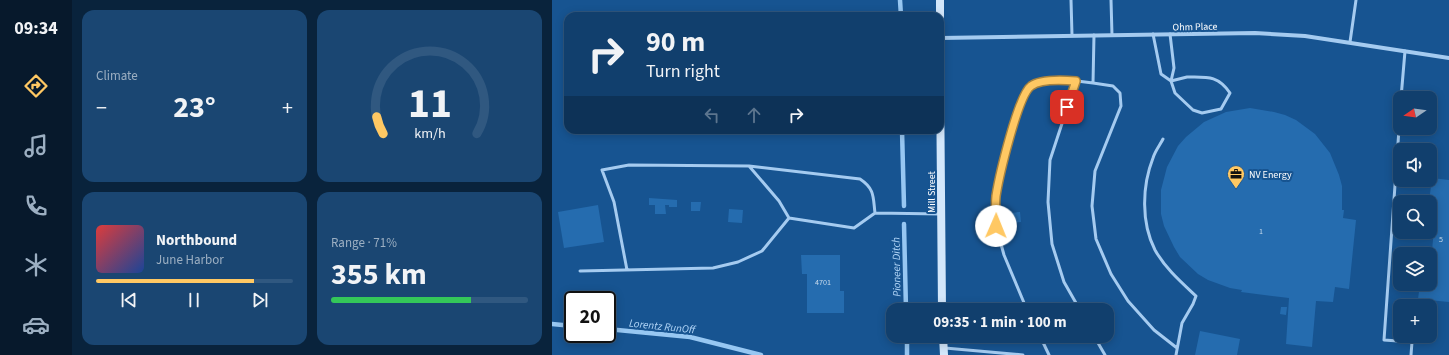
<!DOCTYPE html>
<html lang="en">
<head>
<meta charset="utf-8">
<style>
	:root { --surface:#113f6d; --page:#1a4672; --text:#f1f3f6; --muted:#9cafc2; --line:#305880; --accent:#ffc863 }
	body { margin:0; font-family:"Source Sans 3",sans-serif; background:var(--page); color:var(--text); height:100vh; display:flex; flex-direction:column; font-size:15px; white-space:nowrap }
	* { box-sizing:border-box; margin:0 }
	p { font-size:13px; color:var(--muted) }
	.icon { flex:none; width:22px; height:22px; fill:none; stroke:currentColor; stroke-width:2; stroke-linecap:round; stroke-linejoin:round }
	.map { position:relative; flex:1; overflow:hidden }
	.panel { display:flex; flex-direction:column; gap:10px; padding:10px; background:#09233c; width:480px }
	.panel>* { flex:none }
	.banner { position:absolute; left:12px; top:12px; width:380px; height:122px; border-radius:12px; box-shadow:0 2px 10px #0003,0 0 0 1px var(--line); background:#113f6d; color:var(--text); overflow:hidden }
	.needle { width:26px; rotate:257deg }
	.buttons { position:absolute; left:841px; top:91px; display:grid; gap:8px }
	.buttons a { display:grid; place-items:center; width:44px; height:44px; border-radius:8px; background:var(--surface); box-shadow:0 2px 10px #0003,0 0 0 1px var(--line); font-size:20px }
	.speed { position:absolute; left:12px; top:291px; display:flex; gap:8px; font-size:20px; font-weight:700; text-align:center }
	.speed>* { display:grid; place-content:center; width:52px; height:52px; border-radius:50%; background:var(--surface); box-shadow:0 2px 10px #0003,0 0 0 1px var(--line); line-height:1 }
	.speed .limit { border:2px solid #111; border-radius:6px; background:#fff; color:#111 }
	.pin { position:absolute; display:grid; place-items:center; width:34px; height:34px; color:#fff; margin:-17px; border-radius:8px; box-shadow:0 2px 6px #0006 }
	.me { position:absolute; width:44px; margin:-22px; rotate:1deg; stroke-linejoin:round; filter:drop-shadow(0 0 3px #0008) }
	.turn { display:flex; align-items:center; gap:14px; height:84px; padding:0 16px; font-size:18px }
	.turn .icon { width:52px; height:52px; stroke-width:2.5 }
	.turn b { display:block; font-size:28px; line-height:34px }
	.lanes { display:flex; align-items:center; height:38px; padding:0 16px; background:#0003; justify-content:center; gap:20px; direction:ltr }
	.lanes .off { opacity:.35 }
	.big { font-size:30px; font-weight:700; line-height:1.1 }
	.panel .widget { flex:1; display:flex; flex-direction:column; justify-content:center; gap:6px; min-width:0; padding:0 14px; border-radius:12px; background:var(--page) }
	.panel .dial { align-items:center; gap:0 }
	.dial svg { height:104px; overflow:visible; fill:none; stroke:var(--line); stroke-width:7; stroke-linecap:round; text-anchor:middle }
	.dial text { fill:var(--text); stroke:none }
	.song { display:flex; align-items:center; gap:12px }
	.cover { width:48px; height:48px; border-radius:6px; background:linear-gradient(135deg,hsl(0 70% 55%),hsl(220 70% 35%)) }
	.played { height:4px; border-radius:2px; background:linear-gradient(90deg,var(--accent) 80%,var(--line) 80%) }
	.keys { display:flex; justify-content:space-around; direction:ltr }
	.heat { display:flex; justify-content:space-between; align-items:center; font-size:22px; direction:ltr }
	.charge { height:6px; border-radius:3px; background:linear-gradient(90deg,#34c759 71%,var(--line) 0) }
	.panel .tiles { flex:1; display:grid; gap:10px; grid-template-columns:repeat(2,1fr) }
	.trip { position:absolute; left:334px; top:303px; width:228px; height:40px; border-radius:12px; background:var(--surface); box-shadow:0 2px 10px #0003,0 0 0 1px var(--line); font-weight:700; line-height:40px; text-align:center }
	main { display:flex; flex:1; min-height:0 }
	.menu { display:flex; flex-direction:column; width:72px; justify-content:space-around; align-items:center; background:#07192c; color:var(--muted) }
	.menu .icon { width:28px; height:28px }
	.menu .on { color:var(--accent) }
	.menu b { font-size:18px; color:var(--text) }
	.map>svg:first-child { display:block }
	.lines { fill:none; stroke-linecap:round; stroke-linejoin:round }
	.stream { stroke:#97c7f2; stroke-width:4.5 }
	.building { fill:#256caf }
	.service { stroke:#a5cbf0; stroke-width:3 }
	.minor { stroke:#a5cbf0; stroke-width:4 }
	.secondary { stroke:#d3e7fb; stroke-width:8 }
	.route-casing { stroke:#a68240; stroke-width:10 }
	.route { stroke:#ffc863; stroke-width:7 }
	.labels { text-anchor:middle; stroke-width:4; stroke-linejoin:round; paint-order:stroke }
	.number-label { font-size:8px; fill:#c8daeb }
	.street-label { font-size:10px; fill:#fff; stroke:#175491 }
	.poi-label { font-size:10px; fill:#fff; stroke:#175491; text-anchor:start }
	.water-label { font-size:11px; font-style:italic; fill:#b1d5f7; stroke:#175491 }
</style>
</head>
<body>
<main>
<nav class="menu">
<b>09:34</b>
<svg class="icon on" aria-label="directions" viewBox="0 0 24 24"><path d="M12 3l9 9-9 9-9-9zM9 14v-3h6M13 9l2 2-2 2"/></svg>
<svg class="icon" aria-label="music" viewBox="0 0 24 24"><path d="M9 18V5l10-2v13"/><circle cx="6" cy="18" r="3"/><circle cx="16" cy="16" r="3"/></svg>
<svg class="icon" aria-label="phone" viewBox="0 0 24 24"><path d="M5 4h4l2 5-3 2q2 4 5 5l2-3 5 2v4C11 20 4 13 5 4z"/></svg>
<svg class="icon" aria-label="climate" viewBox="0 0 24 24"><path d="M12 3v18M4 7l16 10M4 17L20 7"/></svg>
<svg class="icon" aria-label="car" viewBox="0 0 24 24"><path d="M5 17H2v-5l4-1 3-4h7l3 4 3 1v5h-3M9 17h6M6 11h13"/><circle cx="7" cy="17" r="2"/><circle cx="17" cy="17" r="2"/></svg>
</nav>
<section class="panel">
<div class="tiles">
<div class="widget"><p>Climate</p>
<div class="heat"><a>−</a><b class="big">23°</b><a>+</a></div>
</div>
<div class="widget dial"><svg viewBox="0 0 100 80">
<path d="M14 69A42 42 0 1 1 86 69"/>
<path d="M14 69A42 42 0 0 1 9 56" stroke="#ffc863"/>
<text x="50" y="56" font-size="32" font-weight="700">11</text>
<text x="50" y="72" font-size="11">km/h</text>
</svg></div>
<div class="widget">
<div class="song"><i class="cover"></i><div><b>Northbound</b><p>June Harbor</p></div></div>
<div class="played"></div>
<div class="keys"><svg class="icon" aria-label="previous" viewBox="0 0 24 24"><path d="M18 5L8 12l10 7zM5 5v14"/></svg><svg class="icon" aria-label="pause" viewBox="0 0 24 24"><path d="M8 5v14M16 5v14"/></svg><svg class="icon" aria-label="next" viewBox="0 0 24 24"><path d="M6 5l10 7-10 7zM19 5v14"/></svg></div>
</div>
<div class="widget"><p>Range · 71%</p><b class="big">355 km</b><div class="charge"></div></div>
</div>
</section>
<div class="map">
<svg width="897" height="355" viewBox="0 0 897 355">
	<rect width="100%" height="100%" fill="#175491"/>
	<g class="lines">
		<path class="stream" d="M348,0L349,16
			M350,130L352,206
			M352,224L354,310
			M0,324L21,326
			M55,329L138,337L209,355
			M355,336V355"/>
	</g>
	<path class="building" d="M698,108L722,112L733,115L744,120L763,134L778,153L787,175L790,186V210H792L791,218L804,220L797,289L783,287L781,302L764,301L760,347L734,344L737,298L689,292L690,290L678,288L656,280L646,274L628,257L622,247L612,226L609,214V190L615,167L626,146L634,137L652,122L674,112Z
		M880,178L897,180V302L866,299L868,284H878V254H871V250L880,251L882,228L878,227V202H877Z
		M97,198L125,200V207H117V205H113L114,214H103V205H97Z
		M139,202H149L148,211H139Z
		M46,205L52,242L12,248L6,212Z
		M177,209L191,210L190,223L176,222Z
		M468,212L469,222L458,223L457,213Z
		M249,255H288V291H292V313H255V274H250Z
		M729,307H735L734,315L728,314Z
		M648,331L688,339L685,355H643Z"/>
	<g class="lines">
		<path class="service" d="M519,0L520,35
			M559,0L560,35
			M601,34L609,74L619,81L622,68L618,34
			M798,42L804,0
			M635,77C655,77 666,75 678,93L669,109L650,113L641,110L623,93L619,81Z
			M524,81L498,160L496,202L500,244L512,282L528,310
			M541,83L542,35
			M849,98L853,51
			M848,115L832,340L860,342L859,355
			M611,139C608,145 603,151 601,158C590,186 589,223 603,250C613,268 629,282 644,296L641,304L630,323L624,355
			M197,166L227,201L237,218
			M237,218L302,228L323,213L389,214
			M75,270L62,202L50,170L77,165L197,166L308,179C323,189 321,197 323,213
			M28,271L161,268L186,262L210,251L237,218
			M475,310L452,255L444,226V197L455,146L470,99L477,87L486,82L517,80L541,83L561,86L568,93L569,106L543,171L540,206L544,239L559,274L576,301L602,330L625,348
			M488,336L497,355
			M542,336L553,355
			M393,348L471,355"/>
		<path class="minor" d="M388,38L703,33L753,36L897,58"/>
		<path class="secondary" d="M388,0V16
			M388,74L390,310
			M391,336L392,355"/>
	</g>
	<g class="lines">
		<g class="route-casing">
			<path id="route" d="M444,226C444,217 443,206 444,196C447,177 466,95 479,86C488,79 512,80 524,81L515,107"/>
		</g>
		<use href="#route" class="route"/>
	</g>
	<defs>
		<g id="office-pin" transform="scale(0.9)"><path d="M0 17L-7.5 6A9.5 9.5 0 1 1 7.5 6Z" fill="#ffc863" stroke="#175491"/><path d="M-6-3h4V-5.5h4V-3h4V5H-6ZM-1-4.5V-3h2v-1.5ZM-6 0V1H6V0Z" fill="#111"/></g>
	</defs>
	<g fill-rule="evenodd">
		<use href="#office-pin" x="684" y="174"/>
	</g>
	<g class="labels">
		<g class="number-label">
			<text x="709" y="234">1</text>
			<text x="889" y="242">5</text>
			<text x="271" y="285">4701</text>
		</g>
		<g class="street-label">
			<text transform="translate(643 26) rotate(-1)" y="4">Ohm Place</text>
			<text transform="translate(379 192) rotate(-90)" y="4">Mill Street</text>
		</g>
		<g class="poi-label">
			<text x="697" y="178">NV Energy</text>
		</g>
		<g class="water-label">
			<text transform="translate(344 267) rotate(-91)" y="4">Pioneer Ditch</text>
			<text transform="translate(110 326) rotate(6)" y="4">Lorentz RunOff</text>
		</g>
	</g>
</svg>
<div class="buttons">
<a><svg class="needle" viewBox="-14 -14 28 28"><path d="M0-13l5 13h-10z" fill="#e53935"/><path d="M0 13l5-13h-10z" fill="#9cafc2"/></svg></a>
<a><svg class="icon" aria-label="sound" viewBox="0 0 24 24"><path d="M4 9h4l5-4v14l-5-4H4zM17 9q2 3 0 6"/></svg></a>
<a><svg class="icon" aria-label="search" viewBox="0 0 24 24"><circle cx="10" cy="10" r="6"/><path d="M15 15l6 6"/></svg></a>
<a><svg class="icon" aria-label="layers" viewBox="0 0 24 24"><path d="M12 4l9 5-9 5-9-5zM3 14l9 5 9-5"/></svg></a>
<a>+</a>
</div>
<div class="speed"><div class="limit">20</div></div>
<div class="pin" style="left:515px;top:107px;background:#d93025"><svg class="icon" aria-label="arrive" viewBox="0 0 24 24"><path d="M6 21V4h12l-3 4 3 4H6"/></svg></div>
<svg class="me" style="left:444px;top:226px" viewBox="-20 -20 40 40"><circle r="19" fill="#fff"/><path d="M0-13L10 11 0 6-10 11z" fill="#ffc863"/></svg>
<div class="trip">09:35 · 1 min · 100 m</div>
<div class="banner">
<div class="turn"><svg class="icon" aria-label="right" viewBox="0 0 24 24"><path d="M7 20v-9h11M14 6l5 5-5 5"/></svg><div><b>90 m</b>Turn right</div></div>
<div class="lanes"><svg class="icon off" aria-label="left" viewBox="0 0 24 24"><path d="M17 20v-9H6M10 6l-5 5 5 5"/></svg><svg class="icon off" aria-label="ahead" viewBox="0 0 24 24"><path d="M12 20V5M6 11l6-6 6 6"/></svg><svg class="icon" aria-label="right" viewBox="0 0 24 24"><path d="M7 20v-9h11M14 6l5 5-5 5"/></svg></div>
</div>
</div>
</main>
</body>
</html>
